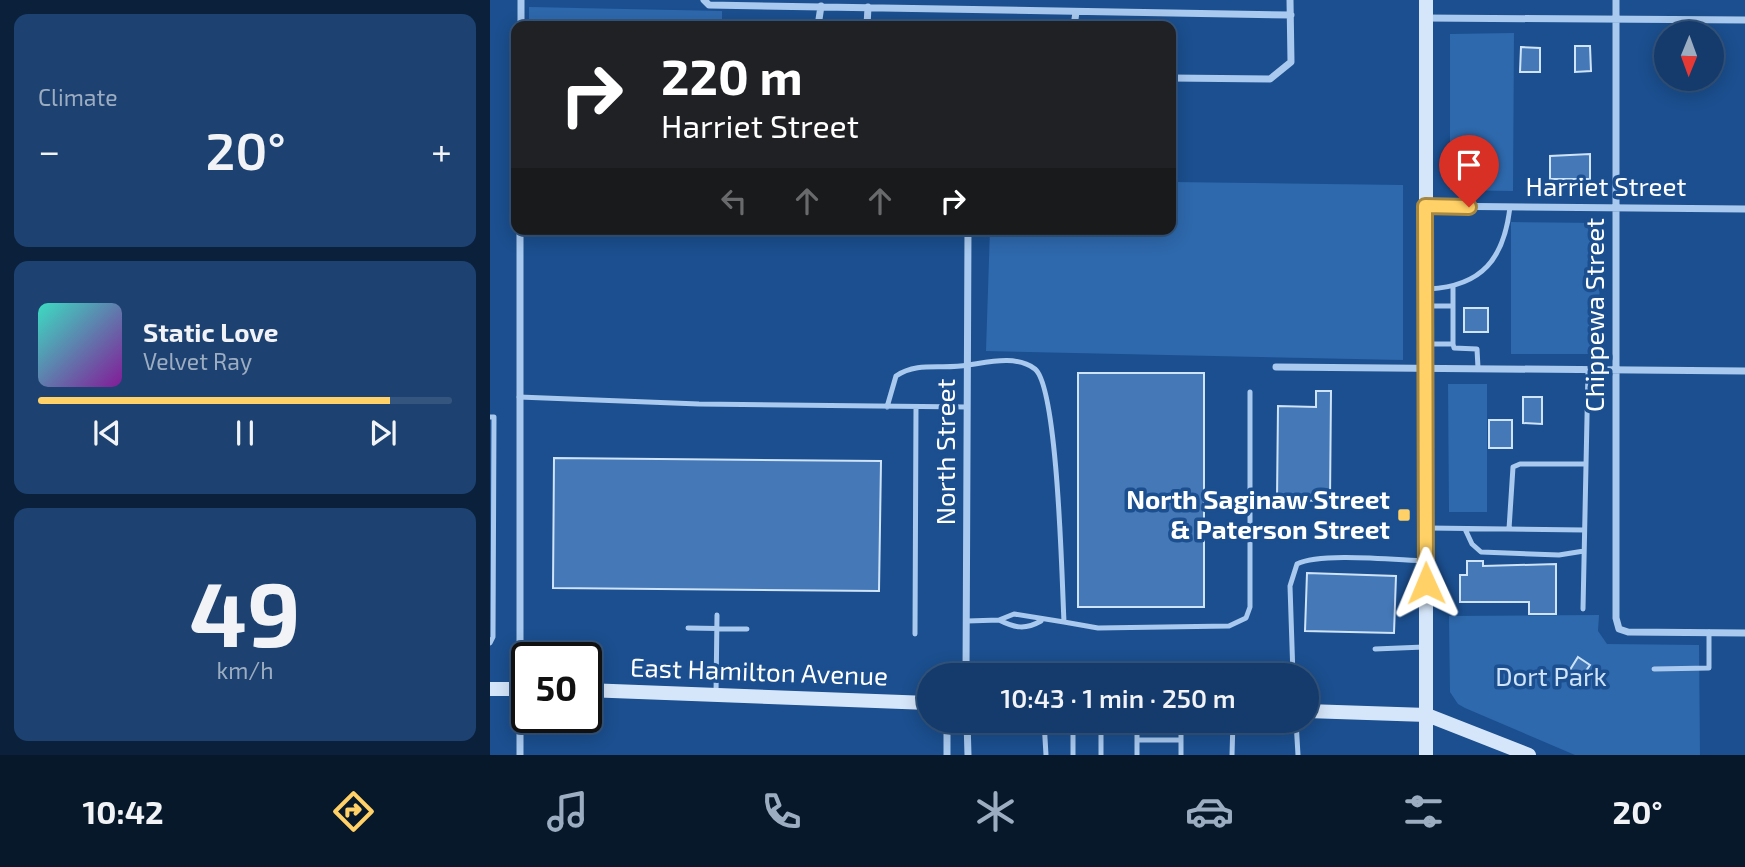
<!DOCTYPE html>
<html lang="en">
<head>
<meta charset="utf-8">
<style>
	:root { --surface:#143b6b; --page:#1d4271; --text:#f1f3f6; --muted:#9dadc1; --line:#33557e; --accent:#ffd166 }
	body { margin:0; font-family:"Exo 2",sans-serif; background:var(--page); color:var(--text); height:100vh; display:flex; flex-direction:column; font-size:26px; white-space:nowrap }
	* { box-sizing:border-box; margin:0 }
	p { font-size:23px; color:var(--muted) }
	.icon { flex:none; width:38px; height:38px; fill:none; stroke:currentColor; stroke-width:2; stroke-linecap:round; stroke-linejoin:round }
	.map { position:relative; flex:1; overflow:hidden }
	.details { display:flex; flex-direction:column; gap:14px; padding:14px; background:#0b203b; width:490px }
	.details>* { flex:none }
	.guide { position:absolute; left:21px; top:21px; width:665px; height:214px; border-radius:14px; box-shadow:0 4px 18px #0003,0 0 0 2px var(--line); background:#202124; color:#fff; overflow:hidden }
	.needle { width:46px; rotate:181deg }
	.buttons { position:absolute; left:1164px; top:21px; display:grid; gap:14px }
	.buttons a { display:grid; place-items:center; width:70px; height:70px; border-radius:50%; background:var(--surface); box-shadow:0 4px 18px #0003,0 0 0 2px var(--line); font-size:35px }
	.speed { position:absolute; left:21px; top:642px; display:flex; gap:14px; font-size:35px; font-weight:700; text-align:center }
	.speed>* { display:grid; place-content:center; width:91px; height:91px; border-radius:50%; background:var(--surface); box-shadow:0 4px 18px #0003,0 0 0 2px var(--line); line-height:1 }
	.speed .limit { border:4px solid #111; border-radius:10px; background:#fff; color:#111 }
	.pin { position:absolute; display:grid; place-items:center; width:60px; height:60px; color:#fff; margin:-72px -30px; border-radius:50% 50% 50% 0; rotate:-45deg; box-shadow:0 0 7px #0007 }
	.pin .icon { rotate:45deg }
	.me { position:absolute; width:77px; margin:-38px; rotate:359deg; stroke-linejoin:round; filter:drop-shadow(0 0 5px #0008) }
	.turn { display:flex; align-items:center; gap:24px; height:147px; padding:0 35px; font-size:32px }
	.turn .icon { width:91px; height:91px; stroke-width:2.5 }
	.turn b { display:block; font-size:49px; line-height:60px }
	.lanes { display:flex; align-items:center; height:66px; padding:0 35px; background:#0003; justify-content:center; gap:35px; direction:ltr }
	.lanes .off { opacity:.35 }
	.big { font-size:52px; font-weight:600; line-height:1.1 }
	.details .tile { flex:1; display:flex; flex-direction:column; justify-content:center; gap:10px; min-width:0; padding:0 24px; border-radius:14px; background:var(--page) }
	.details .dial { align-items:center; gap:0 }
	.dial b { font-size:91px; line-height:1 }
	.song { display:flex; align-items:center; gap:21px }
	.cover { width:84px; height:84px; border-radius:10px; background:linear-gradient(135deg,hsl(170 70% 55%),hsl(290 70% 35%)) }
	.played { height:7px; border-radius:4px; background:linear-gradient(90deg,var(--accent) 85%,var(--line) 85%) }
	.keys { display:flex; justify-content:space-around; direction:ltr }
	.heat { display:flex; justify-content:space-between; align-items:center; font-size:38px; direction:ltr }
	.trip { position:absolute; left:427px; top:663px; width:402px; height:70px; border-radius:35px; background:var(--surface); box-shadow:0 4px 18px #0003,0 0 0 2px var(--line); font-weight:600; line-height:70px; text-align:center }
	.tab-bar { display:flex; height:112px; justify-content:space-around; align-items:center; background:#08182b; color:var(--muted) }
	.tab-bar .icon { width:49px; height:49px }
	.tab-bar .on { color:var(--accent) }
	.tab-bar b { font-size:32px; color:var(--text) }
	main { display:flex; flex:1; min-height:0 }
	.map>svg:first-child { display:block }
	.green { fill:#2e69ad }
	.building { fill:#4478b7; stroke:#cfe3fa; stroke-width:2 }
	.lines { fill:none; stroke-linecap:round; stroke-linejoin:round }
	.lane { stroke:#a9c9ee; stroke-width:5 }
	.street { stroke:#a9c9ee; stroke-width:7 }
	.secondary { stroke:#d6e6fa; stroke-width:14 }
	.route-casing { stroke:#a68842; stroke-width:18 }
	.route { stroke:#ffd166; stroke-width:12 }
	.poi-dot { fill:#ffd166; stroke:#1b4f8f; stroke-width:2.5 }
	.labels { text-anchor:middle; stroke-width:7; stroke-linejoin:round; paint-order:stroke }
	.street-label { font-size:26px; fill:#fff; stroke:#1b4f8f }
	.poi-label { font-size:26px; font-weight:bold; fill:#fff; stroke:#1b4f8f; text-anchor:end }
	.park-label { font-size:26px; fill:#cfe3fa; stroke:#1b4f8f }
</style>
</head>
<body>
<main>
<section class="details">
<div class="tile"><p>Climate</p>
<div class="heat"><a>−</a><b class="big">20°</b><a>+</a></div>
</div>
<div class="tile">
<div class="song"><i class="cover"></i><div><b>Static Love</b><p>Velvet Ray</p></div></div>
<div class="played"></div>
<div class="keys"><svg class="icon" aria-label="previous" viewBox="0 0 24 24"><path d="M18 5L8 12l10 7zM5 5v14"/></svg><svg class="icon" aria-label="pause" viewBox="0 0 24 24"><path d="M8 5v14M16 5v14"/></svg><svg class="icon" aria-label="next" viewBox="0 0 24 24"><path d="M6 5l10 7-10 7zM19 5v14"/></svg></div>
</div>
<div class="tile dial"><b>49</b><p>km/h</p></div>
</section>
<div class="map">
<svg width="1255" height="755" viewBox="0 0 1255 755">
	<rect width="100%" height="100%" fill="#1b4f8f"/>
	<path class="green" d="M39,7L232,11V26H39Z
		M1024,33L1023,191L960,190V34Z
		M681,182L913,185V360L496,351L500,229H681Z
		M1021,222L1110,223L1109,354H1021Z
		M958,384H997V512H959Z
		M1109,615L1108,631L1117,644L1209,645L1210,755H1085L975,708L968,704L960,692L959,616Z"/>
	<path class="building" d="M1085,46H1100L1101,71L1085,72Z
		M1031,47L1050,48V72H1030Z
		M1100,154V179H1060V156Z
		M974,308H998V332H974Z
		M588,373H714V607H588Z
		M826,391H841L840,501L787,500L788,406L826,407Z
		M1033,397H1052V424L1033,423Z
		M999,420H1022V448H999Z
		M64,458L391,461L389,591L63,588Z
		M977,561H993V566L1066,564V614H1039V602H970V575H977Z
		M817,573L906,576L904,633L815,631Z
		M1088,657L1100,665L1089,681L1078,673Z"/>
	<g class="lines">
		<path class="lane" d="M963,287V344L964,348L987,349L988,368
			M939,289C992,286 1014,259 1020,207
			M938,306H963
			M938,344H963
			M29,397L209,404L477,407
			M397,407L406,376C428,361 453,370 478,365C499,362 527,355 545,369C568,388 572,583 574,622L524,614L509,620C525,628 535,630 551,621
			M0,417H4L3,637L0,643
			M938,528L1094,530
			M975,529L982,544L991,552L1069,555L1094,551
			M1019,529L1023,467L1030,464H1096
			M1093,609L1098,370
			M477,621L509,620
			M574,622L608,628L739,626L756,618L760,607V392
			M198,628L257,629
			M425,634L426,407
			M885,649L934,647
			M1164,669L1219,668V632
			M803,676L800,586L807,564C830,552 906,560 935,561
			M226,694L227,615
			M554,721L556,755
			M611,721V755
			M647,721V755
			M691,721V740
			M806,721L808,755
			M647,740H691V755
			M583,755V721
			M742,755L743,721"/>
		<path class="street" d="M214,0L219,5L801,15
			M1126,0V618L1129,629L1138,632L1255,633
			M935,18L1255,20
			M31,26V0
			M328,26L331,6
			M377,26L378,7
			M584,26L586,12
			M681,78L780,79L801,62L800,0
			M935,206L1255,209
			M786,367L1255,371
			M476,676L478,229
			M477,721L478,755
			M30,755V229
			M457,755V727L462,721"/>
		<path class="secondary" d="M936,0V755
			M0,689H37
			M96,690L439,703
			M817,711L937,715L1039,755"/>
	</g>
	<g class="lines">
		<g class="route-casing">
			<path id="route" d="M936,583L935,206L979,207"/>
		</g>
		<use href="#route" class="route"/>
	</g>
	<rect class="poi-dot" x="907" y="508" width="14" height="14" rx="3.5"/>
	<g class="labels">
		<g class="street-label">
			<text x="1116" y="196">Harriet Street</text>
			<text transform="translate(1105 315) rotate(-90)" y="9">Chippewa Street</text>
			<text transform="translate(456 452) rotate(-90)" y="9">North Street</text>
			<text transform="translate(269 672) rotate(2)" y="9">East Hamilton Avenue</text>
		</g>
		<g class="poi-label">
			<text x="900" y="509">North Saginaw Street<tspan x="900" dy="30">&amp; Paterson Street</tspan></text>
		</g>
		<g class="park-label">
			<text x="1061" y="686">Dort Park</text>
		</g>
	</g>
</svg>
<div class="buttons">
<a><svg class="needle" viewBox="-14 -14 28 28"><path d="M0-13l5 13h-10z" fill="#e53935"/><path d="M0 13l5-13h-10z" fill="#9dadc1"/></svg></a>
</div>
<div class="speed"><div class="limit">50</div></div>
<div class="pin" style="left:979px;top:207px;background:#d93025"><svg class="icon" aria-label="arrive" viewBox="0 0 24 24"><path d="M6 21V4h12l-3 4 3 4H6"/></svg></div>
<svg class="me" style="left:936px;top:583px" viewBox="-20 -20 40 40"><path d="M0-17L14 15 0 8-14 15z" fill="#ffd166" stroke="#fff" stroke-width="4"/></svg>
<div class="trip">10:43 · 1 min · 250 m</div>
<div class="guide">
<div class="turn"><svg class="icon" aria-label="right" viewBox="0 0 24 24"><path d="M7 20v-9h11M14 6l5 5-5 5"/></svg><div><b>220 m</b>Harriet Street</div></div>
<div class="lanes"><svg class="icon off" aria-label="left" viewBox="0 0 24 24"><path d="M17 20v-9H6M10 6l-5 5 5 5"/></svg><svg class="icon off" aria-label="ahead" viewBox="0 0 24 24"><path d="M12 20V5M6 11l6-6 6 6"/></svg><svg class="icon off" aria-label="ahead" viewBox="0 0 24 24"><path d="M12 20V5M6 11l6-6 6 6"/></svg><svg class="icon" aria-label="right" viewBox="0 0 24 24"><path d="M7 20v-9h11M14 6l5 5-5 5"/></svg></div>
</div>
</div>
</main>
<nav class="tab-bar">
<b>10:42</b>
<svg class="icon on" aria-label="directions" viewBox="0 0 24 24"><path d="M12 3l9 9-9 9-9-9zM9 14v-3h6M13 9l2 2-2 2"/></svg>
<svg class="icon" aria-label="music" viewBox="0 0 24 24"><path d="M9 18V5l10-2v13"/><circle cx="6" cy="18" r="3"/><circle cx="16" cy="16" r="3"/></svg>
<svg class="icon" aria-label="phone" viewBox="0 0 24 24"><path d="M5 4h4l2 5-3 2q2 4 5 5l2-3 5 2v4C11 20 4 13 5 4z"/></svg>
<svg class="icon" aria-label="climate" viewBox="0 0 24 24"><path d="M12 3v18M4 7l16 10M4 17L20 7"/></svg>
<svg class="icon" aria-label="car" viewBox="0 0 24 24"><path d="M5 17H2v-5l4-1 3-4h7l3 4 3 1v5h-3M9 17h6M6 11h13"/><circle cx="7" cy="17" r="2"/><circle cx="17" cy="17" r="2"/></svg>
<svg class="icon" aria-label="filters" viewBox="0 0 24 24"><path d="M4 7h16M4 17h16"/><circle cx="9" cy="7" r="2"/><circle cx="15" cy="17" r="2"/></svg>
<b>20°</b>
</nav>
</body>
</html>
